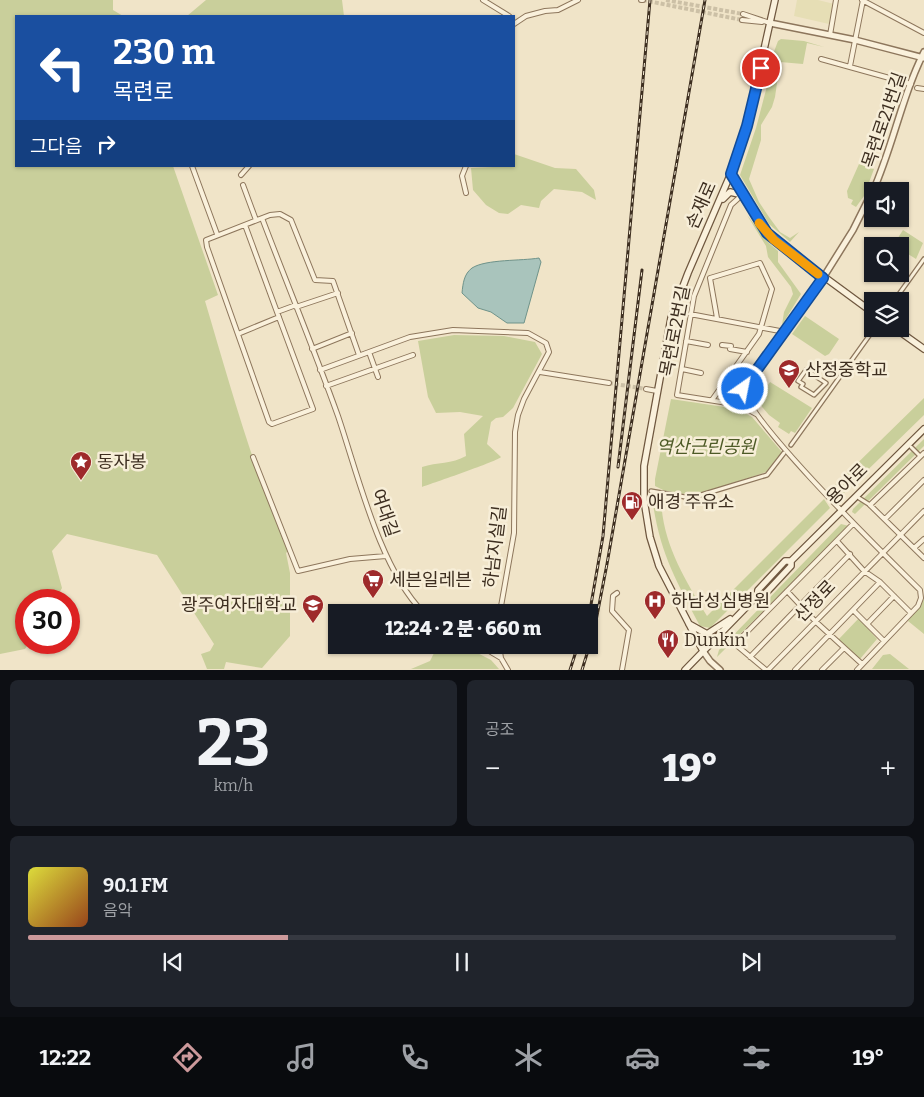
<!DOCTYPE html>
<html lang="ko">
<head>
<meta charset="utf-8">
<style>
	:root { --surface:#171b24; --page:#20242c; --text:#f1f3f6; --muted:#9ea1a6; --line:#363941; --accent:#cc999b }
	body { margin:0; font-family:Bitter,"Noto Sans KR",serif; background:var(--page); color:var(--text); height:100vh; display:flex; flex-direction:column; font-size:19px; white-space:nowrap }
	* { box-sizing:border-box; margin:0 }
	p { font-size:16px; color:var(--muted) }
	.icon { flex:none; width:28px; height:28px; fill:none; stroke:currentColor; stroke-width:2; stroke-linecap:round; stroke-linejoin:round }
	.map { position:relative; height:670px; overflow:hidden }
	.panel { display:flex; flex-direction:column; gap:10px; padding:10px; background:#0d0f14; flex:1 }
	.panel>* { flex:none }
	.top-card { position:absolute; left:15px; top:15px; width:500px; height:152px; border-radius:0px; box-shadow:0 1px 4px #0004; background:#1a4fa0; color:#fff; overflow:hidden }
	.controls { position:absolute; left:864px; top:182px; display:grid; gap:10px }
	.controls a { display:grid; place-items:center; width:45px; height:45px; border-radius:0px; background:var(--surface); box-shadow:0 1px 4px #0004; font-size:25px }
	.speed { position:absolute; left:15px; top:589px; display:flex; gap:10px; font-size:25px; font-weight:700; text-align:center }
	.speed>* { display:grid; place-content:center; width:65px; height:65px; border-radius:50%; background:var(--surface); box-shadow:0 1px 4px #0004; line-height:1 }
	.speed .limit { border:8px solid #d22; background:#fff; color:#111 }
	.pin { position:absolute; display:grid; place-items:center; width:42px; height:42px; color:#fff; margin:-21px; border:2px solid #fff; border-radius:50%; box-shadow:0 1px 5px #0007 }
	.me { position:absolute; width:55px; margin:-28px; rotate:33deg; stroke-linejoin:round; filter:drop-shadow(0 0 4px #0008) }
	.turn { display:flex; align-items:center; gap:18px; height:105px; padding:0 15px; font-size:22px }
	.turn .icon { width:65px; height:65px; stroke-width:2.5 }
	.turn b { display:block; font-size:35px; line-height:42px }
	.then { display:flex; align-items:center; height:48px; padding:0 15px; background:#0003; gap:10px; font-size:19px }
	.big { font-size:38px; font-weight:800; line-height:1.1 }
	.panel .card { flex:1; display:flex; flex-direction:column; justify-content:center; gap:8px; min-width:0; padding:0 18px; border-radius:8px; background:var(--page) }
	.panel .dial { align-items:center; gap:0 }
	.dial b { font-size:65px; line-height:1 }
	.song { display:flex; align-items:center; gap:15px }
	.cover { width:60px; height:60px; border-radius:8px; background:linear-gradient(135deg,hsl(60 70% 55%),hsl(20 70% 35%)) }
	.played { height:5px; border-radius:2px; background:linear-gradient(90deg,var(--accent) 30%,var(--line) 30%) }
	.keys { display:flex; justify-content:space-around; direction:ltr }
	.heat { display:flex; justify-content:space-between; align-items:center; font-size:28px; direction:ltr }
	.panel .tiles { flex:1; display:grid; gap:10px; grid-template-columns:1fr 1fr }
	.card:last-child { grid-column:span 2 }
	.trip { position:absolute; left:328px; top:604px; width:270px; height:50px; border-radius:0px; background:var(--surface); box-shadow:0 1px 4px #0004; font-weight:800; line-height:50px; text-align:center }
	.tab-bar { display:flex; height:80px; justify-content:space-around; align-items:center; background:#090b0e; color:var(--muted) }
	.tab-bar .icon { width:35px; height:35px }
	.tab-bar .selected { color:var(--accent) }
	.tab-bar b { font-size:22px; color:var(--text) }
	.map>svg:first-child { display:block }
	.farmland { fill:#e6deb5 }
	.green { fill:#c9cf9b }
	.water { fill:#a9c4bc; stroke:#6f938a }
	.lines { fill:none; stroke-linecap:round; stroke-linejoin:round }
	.minor-tunnel { stroke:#ccc0a6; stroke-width:4; stroke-dasharray:4 2; stroke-linecap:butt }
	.pedestrian-casing { stroke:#8d765c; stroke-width:5.5 }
	.minor-casing { stroke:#8d765c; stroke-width:6 }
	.tertiary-casing { stroke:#8d765c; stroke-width:8 }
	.secondary-casing { stroke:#6f573f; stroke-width:8 }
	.pedestrian { stroke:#faf1dc; stroke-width:3 }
	.minor { stroke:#faf1dc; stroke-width:4 }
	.tertiary { stroke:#faf1dc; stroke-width:5 }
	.secondary { stroke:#faf1dc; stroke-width:5.5 }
	.rail-casing { stroke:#3d2e20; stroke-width:3 }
	.rail { stroke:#f7eed8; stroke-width:1; stroke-dasharray:4; stroke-linecap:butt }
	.route-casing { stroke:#114b97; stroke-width:12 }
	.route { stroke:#1a73e8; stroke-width:9 }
	.slow { stroke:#f59e0b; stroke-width:9 }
	.labels { text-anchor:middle; stroke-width:5; stroke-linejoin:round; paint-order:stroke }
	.street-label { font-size:18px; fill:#3d2e20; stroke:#f7eed8 }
	.poi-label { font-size:18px; fill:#3d2e20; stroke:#f7eed8; text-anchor:start }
	.park-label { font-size:18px; font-style:italic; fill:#4d5a26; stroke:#f7eed8 }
</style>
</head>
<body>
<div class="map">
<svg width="924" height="670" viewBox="0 0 924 670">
	<rect width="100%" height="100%" fill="#f0e4c8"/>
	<path class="farmland" d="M797,0H818L834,4L829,24L794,16Z"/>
	<path class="green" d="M0,0H113V10L123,16H16V166H173L218,295L205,301C230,385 253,469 288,551L286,553L290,573V636L262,668L226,662L224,669H207L201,654L210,651L214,644L157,555L67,534L52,551L62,588L55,600H26V642L29,643L25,649L0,654Z
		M206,0H342L344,16H187Z
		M781,39L804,41L824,47L807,43L803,64L780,62L775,97L772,107L761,125V140L749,179L759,202L769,217L780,232L790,238L799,232L790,242L769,224L740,175L756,128L767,86L769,65L778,41Z
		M514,154L555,168L576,169L594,190L596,200L582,192L554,189L541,201L539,208L521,205L508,214L499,213L486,205L473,190L471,168L514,166Z
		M859,164L874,169L864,196L856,207L851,204L853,200L848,198L847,191Z
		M747,215L769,243L778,251V262L801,294L782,325L784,312L793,294L791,287L768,257L766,246Z
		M903,230L923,243L916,259L900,249V246L894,244Z
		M805,316L839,339L829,354L825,356L792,334Z
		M454,335L504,336L535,342L542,354L513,408L503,417L496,418L491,422L487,444L501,457C498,461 433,483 422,487V467C437,462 452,464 466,456L464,434L483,416L460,412L436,413L428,397L418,341Z
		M770,382L812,408L795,433L791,431L789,434L778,427L780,423L769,415L757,401Z
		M924,398V415L840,497L831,489Z
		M671,399L738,409L752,417L782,452L766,472L704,493L695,495L667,492L655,486V479Z
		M924,439V446L855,514L852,512L853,509Z
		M654,493L661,495C661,541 684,578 707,616L824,499L830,508L710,628L700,626C675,579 659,551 652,497Z
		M841,524L849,526L717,657L719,650Z
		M924,599V634L908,621Z
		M859,618L877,639L860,659L856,658L838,640Z
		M438,645H462L491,660L499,669H411L430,661Z
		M890,654L909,669H872L883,655Z"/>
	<path class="water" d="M539,258L541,262L524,323H507L491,312L478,308L462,293C463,283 464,274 472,268C486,259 522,261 539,258Z"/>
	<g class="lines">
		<path class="minor-tunnel" d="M643,0L742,20
			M666,0L743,14
			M609,383L646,389"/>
		<g class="pedestrian-casing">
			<path id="pedestrian" d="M894,301L924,259
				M806,370L826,383L814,395L801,387L803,384L798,381Z
				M791,445L874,329
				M911,447L920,456
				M651,491L691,498L767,475L784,453
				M859,498L870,505"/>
		</g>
		<g class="minor-casing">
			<path id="minor" d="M483,0L509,16
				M641,0H643
				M862,0L924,33
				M743,14L770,23
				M742,20L762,22
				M514,24L526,16L545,11L558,10L578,0
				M830,35L836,0
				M821,59L911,84
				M850,66L863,0
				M917,88L924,89
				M192,166L217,234
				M241,175L249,166
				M243,185L256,220
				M466,193L462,176L466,166
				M742,195L731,205L694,296L677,395L740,405L756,414
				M262,218C287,284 314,349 338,416C358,475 380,569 423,612
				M245,225L277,312
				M710,278L760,263L772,289L759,334L712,400
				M710,278L717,318
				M296,305L277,312L313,409L272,424L269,422L207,247L206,240L270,215L280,214L291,220L315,280L333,281L359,355
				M296,307L338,293
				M690,314L785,332
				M238,334L279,317
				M686,341L708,345
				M722,345L731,346L730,349L747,352
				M312,349L352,333
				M369,352L378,377
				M682,369L701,373
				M320,370L410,337L453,330L528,333L546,343L549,352L524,399L518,415L515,432L514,533L500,612
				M540,372L609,383
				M326,386L413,355
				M743,386C741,415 892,562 920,590L921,598L918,606L857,670
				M646,389L657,391
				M726,402L743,386L823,278
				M924,453L870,505L924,558
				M253,457L298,571L350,559L386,556
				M885,519L924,480
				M837,541L864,571L880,582L911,613
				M914,548L924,539
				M787,591L815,621L862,664
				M617,593L613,596L612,611L629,630L622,670
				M853,610L884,641
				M867,624L894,596
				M479,645L501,658L508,670
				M499,645L501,658
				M750,657L850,554
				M766,670L735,644L853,524
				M768,670L924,511
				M795,670L880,582
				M822,670L844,648"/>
		</g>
		<g class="tertiary-casing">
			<path id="tertiary" d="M770,23L855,40L924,58
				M873,191C893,146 902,96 924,52
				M823,278L853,230L872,192
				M703,651L710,661L720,670"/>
		</g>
		<g class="secondary-casing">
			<path id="secondary" d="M731,173L759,223L774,240L872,312
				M723,199L730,192L743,195
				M896,329L924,349
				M757,596L764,595L791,566V561
				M689,624L707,634L730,619
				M703,651L659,566L650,537L644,500V466L671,318L688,273L731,173L747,126L775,0
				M685,670L757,596L758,590L785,561H791L924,429"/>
		</g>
		<use href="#pedestrian" class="pedestrian"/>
		<use href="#minor" class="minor"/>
		<use href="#tertiary" class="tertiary"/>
		<use href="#secondary" class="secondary"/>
		<g class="rail-casing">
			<path id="rail" d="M618,467L642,270
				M589,616L603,536L650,0
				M570,670L578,645
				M582,670L594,631L607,564L705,0"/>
		</g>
		<use href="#rail" class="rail"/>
	</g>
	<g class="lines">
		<g class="route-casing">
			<path id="route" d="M743,389L823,278L767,233L731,174L747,126L761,68"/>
		</g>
		<use href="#route" class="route"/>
		<path class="slow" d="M759,223L774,240L818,274"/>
	</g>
	<defs>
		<g id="school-pin" transform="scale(1.125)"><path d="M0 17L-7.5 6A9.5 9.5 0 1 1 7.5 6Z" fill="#9e2a2b" stroke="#f7eed8"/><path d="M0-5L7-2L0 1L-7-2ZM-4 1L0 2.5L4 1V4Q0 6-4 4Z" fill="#fff"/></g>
		<g id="sight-pin" transform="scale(1.125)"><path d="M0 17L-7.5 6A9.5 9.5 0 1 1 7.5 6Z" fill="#9e2a2b" stroke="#f7eed8"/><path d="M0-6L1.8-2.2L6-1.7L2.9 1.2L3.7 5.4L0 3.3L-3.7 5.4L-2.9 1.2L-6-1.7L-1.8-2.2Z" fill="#fff"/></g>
		<g id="fuel-pin" transform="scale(1.125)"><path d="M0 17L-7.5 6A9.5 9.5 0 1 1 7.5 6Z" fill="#9e2a2b" stroke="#f7eed8"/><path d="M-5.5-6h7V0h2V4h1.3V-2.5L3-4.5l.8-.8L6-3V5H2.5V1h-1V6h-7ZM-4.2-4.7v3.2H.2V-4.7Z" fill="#fff"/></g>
		<g id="supermarket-pin" transform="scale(1.125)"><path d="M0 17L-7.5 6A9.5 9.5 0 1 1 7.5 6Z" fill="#9e2a2b" stroke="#f7eed8"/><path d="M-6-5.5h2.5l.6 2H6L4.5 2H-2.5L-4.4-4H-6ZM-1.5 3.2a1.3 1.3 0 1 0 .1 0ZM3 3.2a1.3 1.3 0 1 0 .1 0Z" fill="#fff"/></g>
		<g id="hospital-pin" transform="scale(1.125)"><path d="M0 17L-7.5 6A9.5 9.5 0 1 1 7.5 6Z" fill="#9e2a2b" stroke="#f7eed8"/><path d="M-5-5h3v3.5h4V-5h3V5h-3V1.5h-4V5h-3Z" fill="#fff"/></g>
		<g id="restaurant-pin" transform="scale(1.125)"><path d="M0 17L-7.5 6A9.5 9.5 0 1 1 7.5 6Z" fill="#9e2a2b" stroke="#f7eed8"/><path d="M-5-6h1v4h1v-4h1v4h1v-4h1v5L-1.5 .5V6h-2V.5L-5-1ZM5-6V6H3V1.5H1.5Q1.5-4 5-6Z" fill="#fff"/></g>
	</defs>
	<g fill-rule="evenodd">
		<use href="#school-pin" x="789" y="370"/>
		<use href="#sight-pin" x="81" y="462"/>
		<use href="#fuel-pin" x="632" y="502"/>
		<use href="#supermarket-pin" x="373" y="580"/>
		<use href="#hospital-pin" x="655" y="601"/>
		<use href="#school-pin" x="313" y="605"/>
		<use href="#restaurant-pin" x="668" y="640"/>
	</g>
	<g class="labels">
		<g class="street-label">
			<text transform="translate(884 120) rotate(-71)" y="6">목련로21번길</text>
			<text transform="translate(701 205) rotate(-66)" y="6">손재로</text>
			<text transform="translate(675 331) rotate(-79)" y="6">목련로2번길</text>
			<text transform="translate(847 484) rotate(-45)" y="6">용아로</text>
			<text transform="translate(385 513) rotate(71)" y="6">여대길</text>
			<text transform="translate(495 547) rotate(-83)" y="6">하남지실길</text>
			<text transform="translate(815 601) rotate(-46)" y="6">산정로</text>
		</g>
		<g class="poi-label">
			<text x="805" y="376">산정중학교</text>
			<text x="97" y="468">동자봉</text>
			<text x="648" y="508">애경 주유소</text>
			<text x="389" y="586">세븐일레븐</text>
			<text x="671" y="607">하남성심병원</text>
			<text x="297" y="611" text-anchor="end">광주여자대학교</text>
			<text x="684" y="646">Dunkin'</text>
		</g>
		<g class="park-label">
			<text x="706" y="453">역산근린공원</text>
		</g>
	</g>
</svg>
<div class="controls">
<a><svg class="icon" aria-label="sound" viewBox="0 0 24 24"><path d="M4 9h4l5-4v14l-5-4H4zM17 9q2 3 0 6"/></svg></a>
<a><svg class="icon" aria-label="search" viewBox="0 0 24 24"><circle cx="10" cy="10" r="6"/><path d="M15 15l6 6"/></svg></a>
<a><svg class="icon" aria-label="layers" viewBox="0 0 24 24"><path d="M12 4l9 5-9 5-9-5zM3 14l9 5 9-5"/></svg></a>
</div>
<div class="speed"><div class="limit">30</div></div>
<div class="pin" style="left:761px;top:68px;background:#d93025"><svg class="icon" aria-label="arrive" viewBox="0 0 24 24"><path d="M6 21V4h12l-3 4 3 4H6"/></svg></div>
<svg class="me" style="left:743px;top:389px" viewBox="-20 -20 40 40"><circle r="17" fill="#1a73e8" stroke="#fff" stroke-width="3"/><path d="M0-11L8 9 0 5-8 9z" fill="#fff"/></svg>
<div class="trip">12:24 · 2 분 · 660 m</div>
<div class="top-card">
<div class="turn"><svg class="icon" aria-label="left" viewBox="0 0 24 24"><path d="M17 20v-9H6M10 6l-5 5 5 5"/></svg><div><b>230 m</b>목련로</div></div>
<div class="then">그다음<svg class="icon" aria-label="right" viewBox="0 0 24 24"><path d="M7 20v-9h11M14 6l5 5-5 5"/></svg></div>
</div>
</div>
<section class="panel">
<div class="tiles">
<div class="card dial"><b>23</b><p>km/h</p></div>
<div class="card"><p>공조</p>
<div class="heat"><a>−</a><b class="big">19°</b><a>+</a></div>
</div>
<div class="card">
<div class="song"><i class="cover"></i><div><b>90.1 FM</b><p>음악</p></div></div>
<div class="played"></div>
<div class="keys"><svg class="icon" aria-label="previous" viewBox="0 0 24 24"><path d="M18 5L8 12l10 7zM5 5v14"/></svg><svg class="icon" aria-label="pause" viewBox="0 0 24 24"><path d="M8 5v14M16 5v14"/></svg><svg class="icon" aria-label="next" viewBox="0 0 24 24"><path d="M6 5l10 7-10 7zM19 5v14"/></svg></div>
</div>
</div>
</section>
<nav class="tab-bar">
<b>12:22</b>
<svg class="icon selected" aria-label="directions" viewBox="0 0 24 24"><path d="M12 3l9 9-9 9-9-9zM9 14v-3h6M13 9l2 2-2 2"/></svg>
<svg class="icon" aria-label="music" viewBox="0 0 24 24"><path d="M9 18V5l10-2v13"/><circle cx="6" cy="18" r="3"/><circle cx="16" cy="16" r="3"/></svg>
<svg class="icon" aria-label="phone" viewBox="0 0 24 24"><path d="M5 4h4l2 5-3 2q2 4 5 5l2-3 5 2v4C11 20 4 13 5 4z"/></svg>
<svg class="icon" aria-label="climate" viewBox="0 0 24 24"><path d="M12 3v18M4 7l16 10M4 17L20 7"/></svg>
<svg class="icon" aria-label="car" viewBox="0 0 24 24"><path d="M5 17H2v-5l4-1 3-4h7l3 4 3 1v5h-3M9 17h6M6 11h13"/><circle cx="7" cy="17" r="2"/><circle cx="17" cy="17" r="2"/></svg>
<svg class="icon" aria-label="filters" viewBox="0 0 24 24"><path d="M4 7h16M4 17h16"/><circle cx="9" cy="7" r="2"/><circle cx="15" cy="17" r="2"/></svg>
<b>19°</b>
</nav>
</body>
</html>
